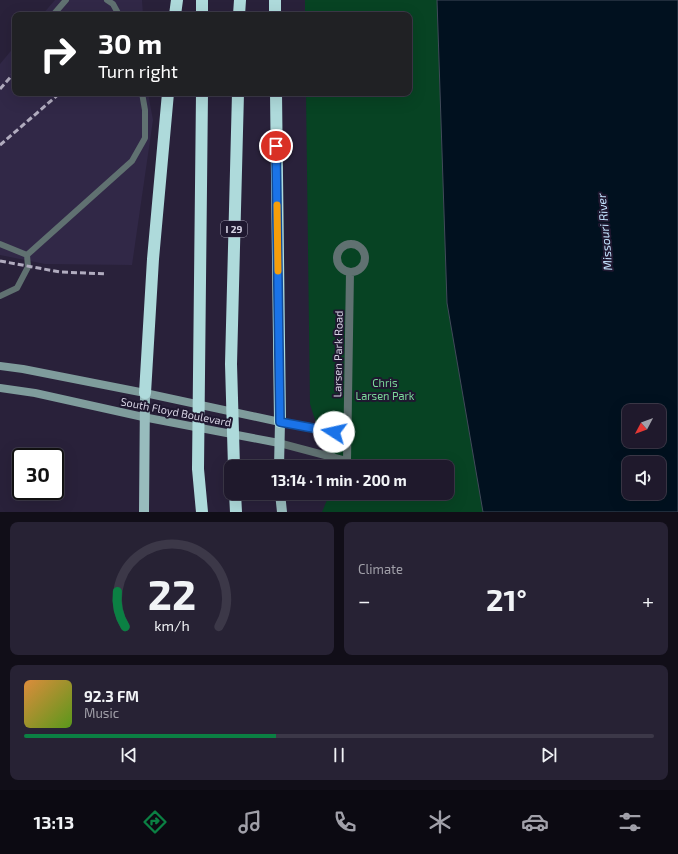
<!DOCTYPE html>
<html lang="en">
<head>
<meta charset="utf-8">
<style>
	:root { --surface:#1f192c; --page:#272234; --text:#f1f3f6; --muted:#a1a0a9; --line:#3c3848; --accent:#0b8043 }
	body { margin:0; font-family:"Exo 2",sans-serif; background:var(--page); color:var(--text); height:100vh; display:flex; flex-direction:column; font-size:15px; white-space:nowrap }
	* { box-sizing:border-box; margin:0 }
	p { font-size:13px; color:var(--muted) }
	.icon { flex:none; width:22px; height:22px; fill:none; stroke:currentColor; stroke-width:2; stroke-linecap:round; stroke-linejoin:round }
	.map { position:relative; height:512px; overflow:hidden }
	.details { display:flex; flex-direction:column; gap:10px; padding:10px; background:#110e18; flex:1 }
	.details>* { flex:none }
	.top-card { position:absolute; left:12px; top:12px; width:400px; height:84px; border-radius:8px; box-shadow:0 4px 16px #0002,0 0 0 1px var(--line); background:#202124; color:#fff; overflow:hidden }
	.needle { width:26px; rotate:229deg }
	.controls { position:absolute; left:622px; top:404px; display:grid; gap:8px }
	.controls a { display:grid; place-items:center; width:44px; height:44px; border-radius:8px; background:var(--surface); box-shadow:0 4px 16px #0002,0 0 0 1px var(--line); font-size:20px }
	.speed { position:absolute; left:12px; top:448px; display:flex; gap:8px; font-size:20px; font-weight:700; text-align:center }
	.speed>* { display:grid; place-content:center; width:52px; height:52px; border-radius:50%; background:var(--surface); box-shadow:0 4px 16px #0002,0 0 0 1px var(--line); line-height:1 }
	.speed .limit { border:2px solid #111; border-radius:6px; background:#fff; color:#111 }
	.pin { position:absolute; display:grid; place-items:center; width:34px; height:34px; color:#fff; margin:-17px; border:2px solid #fff; border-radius:50%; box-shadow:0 1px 4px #0007 }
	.me { position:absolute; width:44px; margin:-22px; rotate:280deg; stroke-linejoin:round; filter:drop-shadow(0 0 3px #0008) }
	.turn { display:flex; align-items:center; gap:14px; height:84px; padding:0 20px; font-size:18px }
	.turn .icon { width:52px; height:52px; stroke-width:2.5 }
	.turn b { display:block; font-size:28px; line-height:34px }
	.big { font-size:30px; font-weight:700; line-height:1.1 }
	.details .tile { flex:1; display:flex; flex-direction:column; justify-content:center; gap:6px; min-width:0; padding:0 14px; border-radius:8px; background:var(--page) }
	.details .dial { align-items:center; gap:0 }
	.dial svg { height:104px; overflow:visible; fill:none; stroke:var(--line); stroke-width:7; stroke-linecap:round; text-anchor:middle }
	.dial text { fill:var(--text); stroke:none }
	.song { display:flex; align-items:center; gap:12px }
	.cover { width:48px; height:48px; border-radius:6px; background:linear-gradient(135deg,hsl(30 70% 55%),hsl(90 70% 35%)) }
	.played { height:4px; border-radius:2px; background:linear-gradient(90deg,var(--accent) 40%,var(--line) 40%) }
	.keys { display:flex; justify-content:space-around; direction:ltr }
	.heat { display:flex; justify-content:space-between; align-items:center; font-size:22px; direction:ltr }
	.details .tiles { flex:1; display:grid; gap:10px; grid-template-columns:1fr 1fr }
	.tile:last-child { grid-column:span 2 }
	.trip { position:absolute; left:224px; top:460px; width:230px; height:40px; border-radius:8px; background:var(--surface); box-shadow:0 4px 16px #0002,0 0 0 1px var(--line); font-weight:700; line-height:40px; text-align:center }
	.dock { display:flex; height:64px; justify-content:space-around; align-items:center; background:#0c0a12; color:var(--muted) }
	.dock .icon { width:28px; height:28px }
	.dock .active { color:var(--accent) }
	.dock b { font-size:18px; color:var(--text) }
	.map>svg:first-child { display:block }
	.built { fill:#312847 }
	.green { fill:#074323 }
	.water { fill:#01111f; stroke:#414b5a; fill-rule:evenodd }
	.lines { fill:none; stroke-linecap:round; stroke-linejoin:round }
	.service { stroke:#607171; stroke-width:6 }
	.minor { stroke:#607171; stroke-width:8 }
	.secondary { stroke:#7f9c9c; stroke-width:8 }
	.primary { stroke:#98bcbd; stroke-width:10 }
	.motorway { stroke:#aedadb; stroke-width:12 }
	.rail { stroke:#b1acbf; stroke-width:3; stroke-dasharray:6 3; stroke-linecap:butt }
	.route-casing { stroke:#114b97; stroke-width:10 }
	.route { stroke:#1a73e8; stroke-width:7 }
	.slow { stroke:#f59e0b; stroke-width:7 }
	.labels { text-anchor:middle; stroke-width:4; stroke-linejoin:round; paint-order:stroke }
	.shield { fill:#1f1830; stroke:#a09bae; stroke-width:1 }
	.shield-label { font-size:10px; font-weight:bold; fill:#d7d3e4 }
	.street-label { font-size:11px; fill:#d7d3e4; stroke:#1f1830 }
	.park-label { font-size:11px; fill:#7cd99b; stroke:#1f1830 }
	.water-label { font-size:12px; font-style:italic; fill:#c4e4ff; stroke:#1f1830 }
</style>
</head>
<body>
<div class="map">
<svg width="678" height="512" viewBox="0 0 678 512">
	<rect width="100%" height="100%" fill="#29213a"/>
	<path class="built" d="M55,0H142L143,15H42Z
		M15,46V93H148L153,120L132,265L45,264L0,255V64Z"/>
	<path class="green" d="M305,0H437L447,303L483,512H322L330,493H447V467H330L310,404L306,93H409V15H305Z"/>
	<path class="water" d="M437,0H678V512H483L447,303ZM629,411H659V441H629ZM629,463H659V493H629Z"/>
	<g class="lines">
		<path class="service" d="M107,0L113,4L119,15
			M53,15L66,0
			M0,244L27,255L28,267L17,288L0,296
			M27,255L132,161L145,138V110L142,93"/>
		<path class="minor" d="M337 258a14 14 0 1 1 28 0a14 14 0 1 1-28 0Z
			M280,422L347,434
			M279,443L347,461L350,272"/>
		<path class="secondary" d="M0,366L23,369L145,393L280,422
			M0,388L35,393L143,417L279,443"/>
		<path class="primary" d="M279,467L280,422
			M280,493L282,512
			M144,512L145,393"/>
		<path class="motorway" d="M275,0V15
			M175,15L177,0
			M202,15V0
			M239,15L240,0
			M202,93L198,469L202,512
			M276,93L280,422
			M145,393L153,259L168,93
			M234,467L231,364L238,93
			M235,493L236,512"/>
		<path class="rail" d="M0,89L15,72
			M0,145L60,93
			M0,261L60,272L107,274"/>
	</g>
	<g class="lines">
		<g class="route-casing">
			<path id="route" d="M276,146L280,422L334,432"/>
		</g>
		<use href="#route" class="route"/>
		<path class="slow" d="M277,205L278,271"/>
	</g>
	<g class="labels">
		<rect class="shield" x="221" y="221" width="26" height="16" rx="3"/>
		<g class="shield-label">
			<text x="234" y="233">I 29</text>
		</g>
		<g class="street-label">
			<text transform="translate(338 354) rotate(-89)" y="4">Larsen Park Road</text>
			<text transform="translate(176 412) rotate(11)" y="4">South Floyd Boulevard</text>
		</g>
		<g class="park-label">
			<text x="385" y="387">Chris<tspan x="385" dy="13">Larsen Park</tspan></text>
		</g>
		<g class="water-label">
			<text transform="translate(605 232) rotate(-95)" y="4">Missouri River</text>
		</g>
	</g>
</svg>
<div class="controls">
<a><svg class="needle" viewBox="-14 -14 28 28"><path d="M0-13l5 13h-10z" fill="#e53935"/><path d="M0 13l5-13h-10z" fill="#a1a0a9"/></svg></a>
<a><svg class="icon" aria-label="sound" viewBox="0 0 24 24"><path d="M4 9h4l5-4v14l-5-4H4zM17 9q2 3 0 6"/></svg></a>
</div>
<div class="speed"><div class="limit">30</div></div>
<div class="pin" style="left:276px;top:146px;background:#d93025"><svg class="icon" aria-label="arrive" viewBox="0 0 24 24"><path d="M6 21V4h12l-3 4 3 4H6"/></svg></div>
<svg class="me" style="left:334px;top:432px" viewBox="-20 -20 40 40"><circle r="19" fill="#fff"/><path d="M0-13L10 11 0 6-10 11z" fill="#1a73e8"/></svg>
<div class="trip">13:14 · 1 min · 200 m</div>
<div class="top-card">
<div class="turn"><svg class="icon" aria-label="right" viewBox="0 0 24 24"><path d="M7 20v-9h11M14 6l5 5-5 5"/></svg><div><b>30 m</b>Turn right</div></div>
</div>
</div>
<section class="details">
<div class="tiles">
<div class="tile dial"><svg viewBox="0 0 100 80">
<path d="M14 69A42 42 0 1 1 86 69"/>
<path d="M14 69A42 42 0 0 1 8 42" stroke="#0b8043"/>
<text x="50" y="56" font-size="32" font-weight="700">22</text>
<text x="50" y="72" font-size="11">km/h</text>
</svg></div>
<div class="tile"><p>Climate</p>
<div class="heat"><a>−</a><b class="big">21°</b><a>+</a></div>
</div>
<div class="tile">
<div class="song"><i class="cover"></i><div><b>92.3 FM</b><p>Music</p></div></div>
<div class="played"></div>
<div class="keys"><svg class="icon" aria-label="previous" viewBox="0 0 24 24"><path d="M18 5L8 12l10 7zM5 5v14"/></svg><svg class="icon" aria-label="pause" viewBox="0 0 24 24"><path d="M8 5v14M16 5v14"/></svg><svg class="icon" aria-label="next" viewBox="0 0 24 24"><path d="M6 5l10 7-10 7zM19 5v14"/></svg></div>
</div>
</div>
</section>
<nav class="dock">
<b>13:13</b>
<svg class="icon active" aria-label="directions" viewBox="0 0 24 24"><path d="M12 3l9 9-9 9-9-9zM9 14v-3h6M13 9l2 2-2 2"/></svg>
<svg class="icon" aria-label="music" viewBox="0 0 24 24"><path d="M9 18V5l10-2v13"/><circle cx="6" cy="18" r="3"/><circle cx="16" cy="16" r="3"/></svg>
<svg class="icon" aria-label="phone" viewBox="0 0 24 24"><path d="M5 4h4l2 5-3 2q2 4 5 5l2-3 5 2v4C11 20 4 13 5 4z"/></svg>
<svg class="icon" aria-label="climate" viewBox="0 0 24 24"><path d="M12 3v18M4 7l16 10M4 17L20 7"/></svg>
<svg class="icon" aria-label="car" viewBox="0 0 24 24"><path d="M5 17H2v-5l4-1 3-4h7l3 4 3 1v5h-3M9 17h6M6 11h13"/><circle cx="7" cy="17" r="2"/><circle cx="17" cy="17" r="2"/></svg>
<svg class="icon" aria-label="filters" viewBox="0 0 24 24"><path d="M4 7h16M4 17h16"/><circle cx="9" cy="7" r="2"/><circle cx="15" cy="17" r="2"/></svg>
</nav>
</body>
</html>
